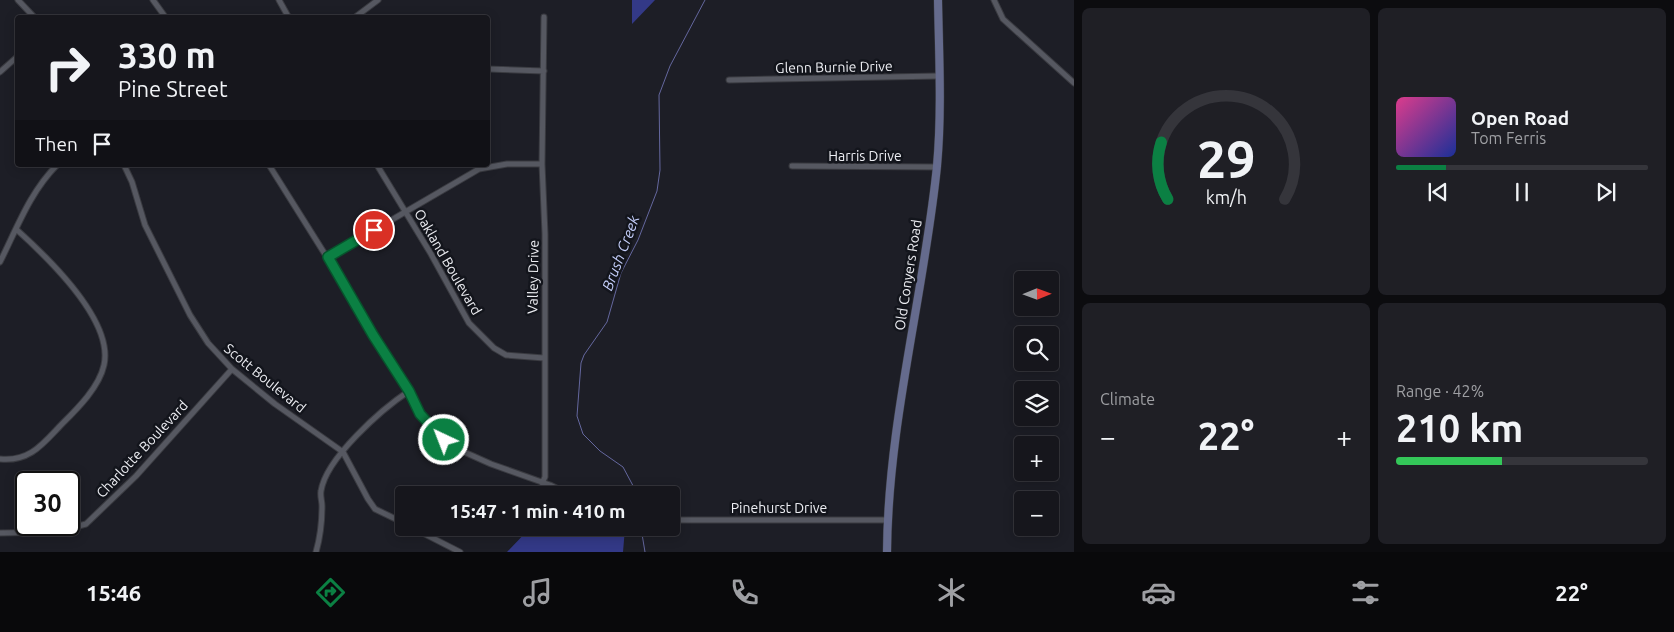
<!DOCTYPE html>
<html lang="en">
<head>
<meta charset="utf-8">
<style>
	:root { --surface:#16161c; --page:#1f1f25; --text:#f1f3f6; --muted:#9e9fa3; --line:#35353b; --accent:#0b8043 }
	body { margin:0; font-family:Ubuntu,sans-serif; background:var(--page); color:var(--text); height:100vh; display:flex; flex-direction:column; font-size:19px; white-space:nowrap }
	* { box-sizing:border-box; margin:0 }
	p { font-size:16px; color:var(--muted) }
	.icon { flex:none; width:28px; height:28px; fill:none; stroke:currentColor; stroke-width:2; stroke-linecap:round; stroke-linejoin:round }
	.map { position:relative; flex:1; overflow:hidden }
	.details { display:flex; flex-direction:column; gap:8px; padding:8px; background:#0c0c0f; width:600px }
	.details>* { flex:none }
	.banner { position:absolute; left:15px; top:15px; width:475px; height:152px; border-radius:5px; box-shadow:0 2px 12px #0003,0 0 0 1px var(--line); background:#16161c; color:var(--text); overflow:hidden }
	.needle { width:32px; rotate:89deg }
	.controls { position:absolute; left:1014px; top:271px; display:grid; gap:10px }
	.controls a { display:grid; place-items:center; width:45px; height:45px; border-radius:5px; background:var(--surface); box-shadow:0 2px 12px #0003,0 0 0 1px var(--line); font-size:25px }
	.speed { position:absolute; left:15px; top:471px; display:flex; gap:10px; font-size:25px; font-weight:700; text-align:center }
	.speed>* { display:grid; place-content:center; width:65px; height:65px; border-radius:50%; background:var(--surface); box-shadow:0 2px 12px #0003,0 0 0 1px var(--line); line-height:1 }
	.speed .limit { border:2px solid #111; border-radius:8px; background:#fff; color:#111 }
	.pin { position:absolute; display:grid; place-items:center; width:42px; height:42px; color:#fff; margin:-21px; border:2px solid #fff; border-radius:50%; box-shadow:0 1px 5px #0007 }
	.me { position:absolute; width:55px; margin:-28px; rotate:317deg; stroke-linejoin:round; filter:drop-shadow(0 0 4px #0008) }
	.turn { display:flex; align-items:center; gap:18px; height:105px; padding:0 20px; font-size:22px }
	.turn .icon { width:65px; height:65px; stroke-width:2.5 }
	.turn b { display:block; font-size:35px; line-height:42px }
	.then { display:flex; align-items:center; height:48px; padding:0 20px; background:#0003; gap:10px; font-size:19px }
	.big { font-size:38px; font-weight:600; line-height:1.1 }
	.details .card { flex:1; display:flex; flex-direction:column; justify-content:center; gap:8px; min-width:0; padding:0 18px; border-radius:8px; background:var(--page) }
	.details .dial { align-items:center; gap:0 }
	.dial svg { height:130px; overflow:visible; fill:none; stroke:var(--line); stroke-width:7; stroke-linecap:round; text-anchor:middle }
	.dial text { fill:var(--text); stroke:none }
	.song { display:flex; align-items:center; gap:15px }
	.cover { width:60px; height:60px; border-radius:8px; background:linear-gradient(135deg,hsl(330 70% 55%),hsl(230 70% 35%)) }
	.played { height:5px; border-radius:2px; background:linear-gradient(90deg,var(--accent) 20%,var(--line) 20%) }
	.keys { display:flex; justify-content:space-around; direction:ltr }
	.heat { display:flex; justify-content:space-between; align-items:center; font-size:28px; direction:ltr }
	.charge { height:8px; border-radius:4px; background:linear-gradient(90deg,#34c759 42%,var(--line) 0) }
	.details .tiles { flex:1; display:grid; gap:8px; grid-template-columns:repeat(2,1fr) }
	.trip { position:absolute; left:395px; top:486px; width:285px; height:50px; border-radius:5px; background:var(--surface); box-shadow:0 2px 12px #0003,0 0 0 1px var(--line); font-weight:600; line-height:50px; text-align:center }
	.tabs { display:flex; height:80px; justify-content:space-around; align-items:center; background:#09090b; color:var(--muted) }
	.tabs .icon { width:35px; height:35px }
	.tabs .active { color:var(--accent) }
	.tabs b { font-size:22px; color:var(--text) }
	main { display:flex; flex:1; min-height:0 }
	.map>svg:first-child { display:block }
	.forest { fill:#333987 }
	.lines { fill:none; stroke-linecap:round; stroke-linejoin:round }
	.stream { stroke:#64679e; stroke-width:1 }
	.street-casing { stroke:#3a3b41; stroke-width:7 }
	.secondary-casing { stroke:#3a3b41; stroke-width:9 }
	.street { stroke:#565861; stroke-width:5 }
	.secondary { stroke:#656b8d; stroke-width:8 }
	.route-casing { stroke:#07532c; stroke-width:12 }
	.route { stroke:#0b8043; stroke-width:9 }
	.labels { text-anchor:middle; stroke-width:5; stroke-linejoin:round; paint-order:stroke }
	.street-label { font-size:14px; fill:#edeef3; stroke:#13151c }
	.water-label { font-size:15px; font-style:italic; fill:#c4cefa; stroke:#13151c }
</style>
</head>
<body>
<main>
<div class="map">
<svg width="1074" height="552" viewBox="0 0 1074 552">
	<rect width="100%" height="100%" fill="#1d1e26"/>
	<path class="forest" d="M632,0H655L632,24Z
		M530,528H625L623,552H507Z"/>
	<g class="lines">
		<path class="stream" d="M638,495L623,467L600,451L583,434L577,416L581,363L584,355L607,322L621,273L638,240L657,191L660,170L659,95L670,66L705,0
			M641,528L645,552"/>
		<g class="street-casing">
			<path id="street" d="M18,0L35,18
				M153,0L166,18
				M279,0L289,18
				M994,0L1003,19L1074,83
				M354,18L378,0
				M488,69L544,71
				M0,72L18,56
				M729,80L939,76
				M124,165L132,182L145,225L190,315L208,343L232,369L275,404L343,452L368,499L375,509L404,523
				M269,165L360,310L373,335L409,391L420,414L444,440L453,447L491,464L550,485L570,495
				M377,165L431,254L469,323L494,348L506,355L544,358
				M792,166L937,167
				M328,257L479,169L507,164H542
				M0,262C17,228 30,192 57,165
				M0,459C29,462 42,445 60,426C76,410 99,388 104,365C114,320 46,256 16,229
				M542,483L545,477V234L542,164L544,17
				M671,520H887
				M413,528L460,552
				M0,533L56,532L86,524L136,476L232,369
				M316,552C320,538 322,520 322,506C322,501 320,496 321,491C326,458 382,409 409,391"/>
		</g>
		<g class="secondary-casing">
			<path id="secondary" d="M887,552C888,422 924,295 937,166C942,111 939,55 938,0"/>
		</g>
		<use href="#street" class="street"/>
		<use href="#secondary" class="secondary"/>
	</g>
	<g class="lines">
		<g class="route-casing">
			<path id="route" d="M374,230L328,257L373,335L409,391L420,414L444,440"/>
		</g>
		<use href="#route" class="route"/>
	</g>
	<g class="labels">
		<g class="street-label">
			<text transform="translate(834 67) rotate(-1)" y="5">Glenn Burnie Drive</text>
			<text x="865" y="161">Harris Drive</text>
			<text transform="translate(448 262) rotate(60)" y="5">Oakland Boulevard</text>
			<text transform="translate(908 275) rotate(-81)" y="5">Old Conyers Road</text>
			<text transform="translate(533 277) rotate(-89)" y="5">Valley Drive</text>
			<text transform="translate(265 378) rotate(39)" y="5">Scott Boulevard</text>
			<text transform="translate(142 449) rotate(-47)" y="5">Charlotte Boulevard</text>
			<text x="779" y="513">Pinehurst Drive</text>
		</g>
		<g class="water-label">
			<text transform="translate(621 253) rotate(-69)" y="5">Brush Creek</text>
		</g>
	</g>
</svg>
<div class="controls">
<a><svg class="needle" viewBox="-14 -14 28 28"><path d="M0-13l5 13h-10z" fill="#e53935"/><path d="M0 13l5-13h-10z" fill="#9e9fa3"/></svg></a>
<a><svg class="icon" aria-label="search" viewBox="0 0 24 24"><circle cx="10" cy="10" r="6"/><path d="M15 15l6 6"/></svg></a>
<a><svg class="icon" aria-label="layers" viewBox="0 0 24 24"><path d="M12 4l9 5-9 5-9-5zM3 14l9 5 9-5"/></svg></a>
<a>+</a>
<a>−</a>
</div>
<div class="speed"><div class="limit">30</div></div>
<div class="pin" style="left:374px;top:230px;background:#d93025"><svg class="icon" aria-label="arrive" viewBox="0 0 24 24"><path d="M6 21V4h12l-3 4 3 4H6"/></svg></div>
<svg class="me" style="left:444px;top:440px" viewBox="-20 -20 40 40"><circle r="17" fill="#0b8043" stroke="#fff" stroke-width="3"/><path d="M0-11L8 9 0 5-8 9z" fill="#fff"/></svg>
<div class="trip">15:47 · 1 min · 410 m</div>
<div class="banner">
<div class="turn"><svg class="icon" aria-label="right" viewBox="0 0 24 24"><path d="M7 20v-9h11M14 6l5 5-5 5"/></svg><div><b>330 m</b>Pine Street</div></div>
<div class="then">Then<svg class="icon" aria-label="arrive" viewBox="0 0 24 24"><path d="M6 21V4h12l-3 4 3 4H6"/></svg></div>
</div>
</div>
<section class="details">
<div class="tiles">
<div class="card dial"><svg viewBox="0 0 100 80">
<path d="M14 69A42 42 0 1 1 86 69"/>
<path d="M14 69A42 42 0 0 1 10 34" stroke="#0b8043"/>
<text x="50" y="56" font-size="32" font-weight="700">29</text>
<text x="50" y="72" font-size="11">km/h</text>
</svg></div>
<div class="card">
<div class="song"><i class="cover"></i><div><b>Open Road</b><p>Tom Ferris</p></div></div>
<div class="played"></div>
<div class="keys"><svg class="icon" aria-label="previous" viewBox="0 0 24 24"><path d="M18 5L8 12l10 7zM5 5v14"/></svg><svg class="icon" aria-label="pause" viewBox="0 0 24 24"><path d="M8 5v14M16 5v14"/></svg><svg class="icon" aria-label="next" viewBox="0 0 24 24"><path d="M6 5l10 7-10 7zM19 5v14"/></svg></div>
</div>
<div class="card"><p>Climate</p>
<div class="heat"><a>−</a><b class="big">22°</b><a>+</a></div>
</div>
<div class="card"><p>Range · 42%</p><b class="big">210 km</b><div class="charge"></div></div>
</div>
</section>
</main>
<nav class="tabs">
<b>15:46</b>
<svg class="icon active" aria-label="directions" viewBox="0 0 24 24"><path d="M12 3l9 9-9 9-9-9zM9 14v-3h6M13 9l2 2-2 2"/></svg>
<svg class="icon" aria-label="music" viewBox="0 0 24 24"><path d="M9 18V5l10-2v13"/><circle cx="6" cy="18" r="3"/><circle cx="16" cy="16" r="3"/></svg>
<svg class="icon" aria-label="phone" viewBox="0 0 24 24"><path d="M5 4h4l2 5-3 2q2 4 5 5l2-3 5 2v4C11 20 4 13 5 4z"/></svg>
<svg class="icon" aria-label="climate" viewBox="0 0 24 24"><path d="M12 3v18M4 7l16 10M4 17L20 7"/></svg>
<svg class="icon" aria-label="car" viewBox="0 0 24 24"><path d="M5 17H2v-5l4-1 3-4h7l3 4 3 1v5h-3M9 17h6M6 11h13"/><circle cx="7" cy="17" r="2"/><circle cx="17" cy="17" r="2"/></svg>
<svg class="icon" aria-label="filters" viewBox="0 0 24 24"><path d="M4 7h16M4 17h16"/><circle cx="9" cy="7" r="2"/><circle cx="15" cy="17" r="2"/></svg>
<b>22°</b>
</nav>
</body>
</html>
